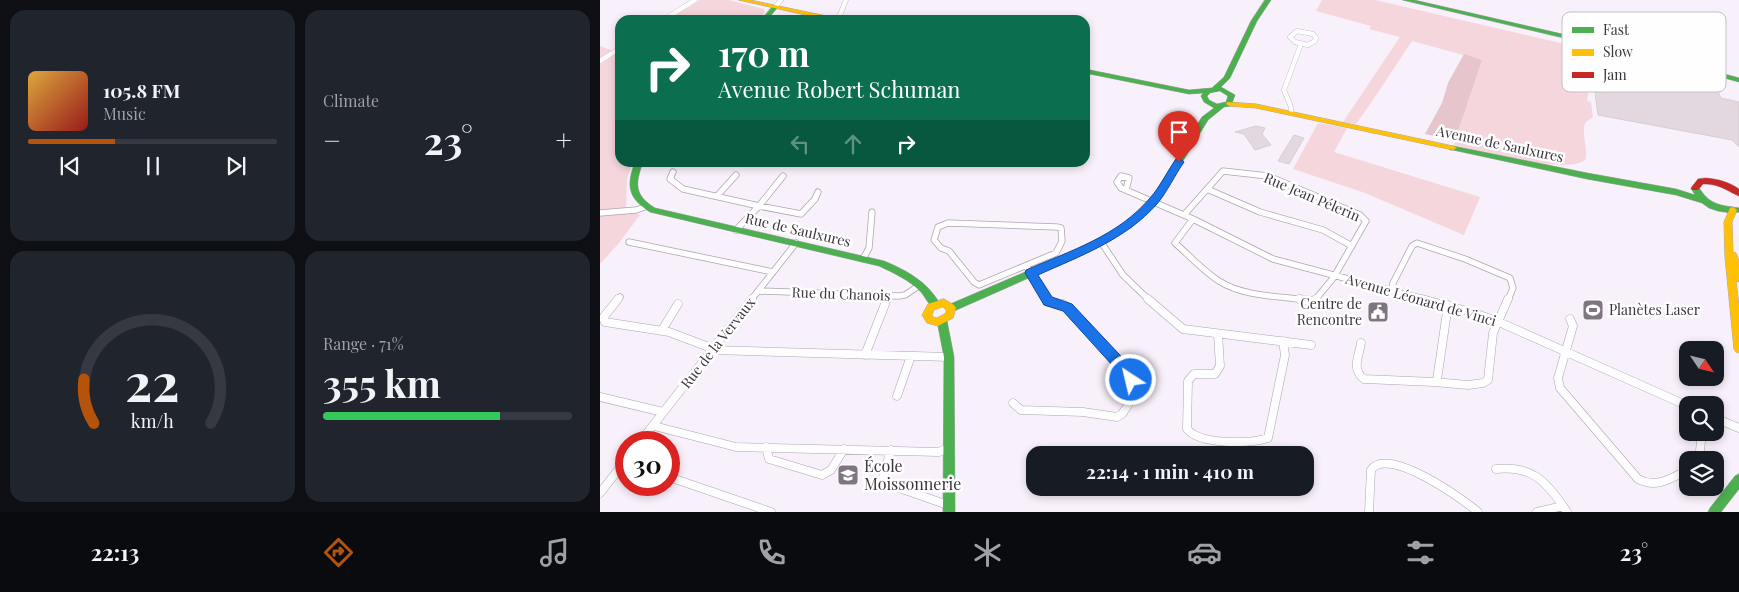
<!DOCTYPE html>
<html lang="en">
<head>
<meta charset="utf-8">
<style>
	:root { --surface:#171b24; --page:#20242c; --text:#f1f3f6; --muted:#9ea1a6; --line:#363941; --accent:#b45309 }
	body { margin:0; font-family:"Playfair Display",serif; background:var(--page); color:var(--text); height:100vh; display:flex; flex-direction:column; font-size:19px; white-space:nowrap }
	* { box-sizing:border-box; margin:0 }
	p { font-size:16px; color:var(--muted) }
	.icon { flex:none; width:28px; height:28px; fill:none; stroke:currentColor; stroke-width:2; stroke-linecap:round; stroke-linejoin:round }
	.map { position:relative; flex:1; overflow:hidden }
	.sheet { display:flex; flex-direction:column; gap:10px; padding:10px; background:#0d0f14; width:600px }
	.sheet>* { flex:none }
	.banner { position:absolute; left:15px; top:15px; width:475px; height:152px; border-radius:15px; box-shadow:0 2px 8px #0003; background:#0b6e4f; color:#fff; overflow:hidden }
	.needle { width:32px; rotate:125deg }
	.buttons { position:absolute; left:1079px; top:341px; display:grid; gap:10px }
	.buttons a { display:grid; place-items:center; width:45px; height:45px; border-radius:10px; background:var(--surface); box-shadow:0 2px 8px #0003; font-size:25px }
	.speed { position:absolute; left:15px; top:431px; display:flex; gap:10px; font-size:25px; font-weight:700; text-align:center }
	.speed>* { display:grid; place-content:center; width:65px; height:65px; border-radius:50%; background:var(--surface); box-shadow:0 2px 8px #0003; line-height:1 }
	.speed .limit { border:8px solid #d22; background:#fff; color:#111 }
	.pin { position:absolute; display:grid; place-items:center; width:42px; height:42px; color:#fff; margin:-51px -21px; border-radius:50% 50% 50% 0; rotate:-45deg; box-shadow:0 0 5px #0007 }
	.pin .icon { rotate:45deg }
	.me { position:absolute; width:55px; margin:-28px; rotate:325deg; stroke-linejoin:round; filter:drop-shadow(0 0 4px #0008) }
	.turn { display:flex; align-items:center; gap:18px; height:105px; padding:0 20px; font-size:22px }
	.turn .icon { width:65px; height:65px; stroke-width:2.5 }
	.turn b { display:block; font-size:35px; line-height:42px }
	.lanes { display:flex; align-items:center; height:48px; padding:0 20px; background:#0003; justify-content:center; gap:25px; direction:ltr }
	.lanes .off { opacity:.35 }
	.big { font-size:38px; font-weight:700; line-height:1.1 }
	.sheet .tile { flex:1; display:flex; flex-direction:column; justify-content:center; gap:8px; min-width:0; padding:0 18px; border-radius:15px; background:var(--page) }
	.sheet .dial { align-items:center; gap:0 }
	.dial svg { height:130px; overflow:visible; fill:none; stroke:var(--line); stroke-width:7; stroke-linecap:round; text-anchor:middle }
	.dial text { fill:var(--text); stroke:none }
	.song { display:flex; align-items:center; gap:15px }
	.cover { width:60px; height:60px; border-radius:8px; background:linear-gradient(135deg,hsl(40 70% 55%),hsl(0 70% 35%)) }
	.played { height:5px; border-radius:2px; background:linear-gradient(90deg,var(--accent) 35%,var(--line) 35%) }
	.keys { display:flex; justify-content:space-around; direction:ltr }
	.heat { display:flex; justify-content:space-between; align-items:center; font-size:28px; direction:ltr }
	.charge { height:8px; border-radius:4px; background:linear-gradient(90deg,#34c759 71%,var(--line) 0) }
	.sheet .tiles { flex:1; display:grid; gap:10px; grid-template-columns:repeat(2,1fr) }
	.trip { position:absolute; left:426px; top:446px; width:288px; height:50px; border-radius:15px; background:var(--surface); box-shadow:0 2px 8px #0003; font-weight:700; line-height:50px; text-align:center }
	.tabs { display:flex; height:80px; justify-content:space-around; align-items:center; background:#090b0e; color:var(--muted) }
	.tabs .icon { width:35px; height:35px }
	.tabs .selected { color:var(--accent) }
	.tabs b { font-size:22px; color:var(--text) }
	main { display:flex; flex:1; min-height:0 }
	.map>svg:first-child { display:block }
	.green { fill:#f5d6dd }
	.forest { fill:#e6c5cd }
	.building { fill:#e3d7e0; stroke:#d8ced6 }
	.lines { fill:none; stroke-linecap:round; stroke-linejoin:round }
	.street-far2-casing { stroke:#ada6af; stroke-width:5 }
	.street-far1-casing { stroke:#ada6af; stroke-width:7 }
	.street-casing { stroke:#ada6af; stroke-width:9 }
	.fast-casing { stroke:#ada6af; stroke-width:1 }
	.slow-casing { stroke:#ada6af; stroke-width:1 }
	.jam-casing { stroke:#ada6af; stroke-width:1 }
	.street-far2 { stroke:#fefdfe; stroke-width:4.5 }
	.street-far1 { stroke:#fefdfe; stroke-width:5.5 }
	.street { stroke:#fefdfe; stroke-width:8 }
	.fast { fill:#4caf50; fill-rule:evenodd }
	.slow { fill:#ffc107; fill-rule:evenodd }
	.jam { fill:#c62828; fill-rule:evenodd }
	.route { fill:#1a73e8; stroke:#114b97 }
	.labels { text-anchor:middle; stroke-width:5; stroke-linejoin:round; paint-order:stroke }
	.street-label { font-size:14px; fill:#3b333d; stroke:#fefefe }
	.poi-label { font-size:14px; fill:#3b333d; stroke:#fefefe; text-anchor:end }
	.near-poi-label { font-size:16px; fill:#3b333d; stroke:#fefefe; text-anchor:start }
	.key { fill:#fefefe; stroke:#c4c1c4; stroke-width:1 }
	.key-label { font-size:14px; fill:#3b333d }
</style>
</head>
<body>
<main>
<section class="sheet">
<div class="tiles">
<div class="tile">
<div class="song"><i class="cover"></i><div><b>105.8 FM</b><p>Music</p></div></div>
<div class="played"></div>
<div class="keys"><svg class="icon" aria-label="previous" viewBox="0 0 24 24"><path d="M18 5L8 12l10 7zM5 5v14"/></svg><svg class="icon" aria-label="pause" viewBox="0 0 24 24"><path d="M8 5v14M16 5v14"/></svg><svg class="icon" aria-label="next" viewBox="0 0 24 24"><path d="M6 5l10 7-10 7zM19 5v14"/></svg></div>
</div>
<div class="tile"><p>Climate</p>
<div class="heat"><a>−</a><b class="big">23°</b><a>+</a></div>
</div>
<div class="tile dial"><svg viewBox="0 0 100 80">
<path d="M14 69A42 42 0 1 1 86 69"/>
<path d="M14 69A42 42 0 0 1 8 42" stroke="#b45309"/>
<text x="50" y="56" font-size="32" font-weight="700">22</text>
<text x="50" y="72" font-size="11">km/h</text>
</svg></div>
<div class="tile"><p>Range · 71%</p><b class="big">355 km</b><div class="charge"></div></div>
</div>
</section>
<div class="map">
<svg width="1139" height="512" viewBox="0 0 1139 512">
	<rect width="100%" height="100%" fill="#f8f0fa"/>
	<path class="green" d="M100,0H128L164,9L165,11L159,20H67Z
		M722,0H775L995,51L987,101L991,102L993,117C991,119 988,120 986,122C980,130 989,150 985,160C966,175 880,151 854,145L882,60L812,41C793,69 776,97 756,124L743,122L800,37L769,29L771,26L716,11Z
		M0,46L16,52L20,50V162L33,163L27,178L26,207L40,215L19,243L0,264Z
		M718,123L747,128L734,152L880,197L864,235L765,193L693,169Z"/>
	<path class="forest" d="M864,54L882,60L855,141L825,134L842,103L848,83Z"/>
	<path class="building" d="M1025,71L1060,77L1062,82L1092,87L1091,84L1117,89L1121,98L1139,102V147L1132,140L998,115L994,85L1029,91Z
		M656,126L665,128L662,134L671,145L655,150L644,134L635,132Z
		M694,135L704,138L689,164L678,161Z"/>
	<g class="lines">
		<g class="street-far2-casing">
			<path id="street-far2" d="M175,7L181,0
				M63,20L95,0
				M235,20L240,15L246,0
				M697,31L713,34L716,38L715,41L708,45L695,42L690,37Z
				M0,61L20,48
				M691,113V107L684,90L701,44"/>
		</g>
		<g class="street-far1-casing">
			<path id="street-far1" d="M73,172L70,179L83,189L159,206L183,176
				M607,189L660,212L723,230L752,246
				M526,190L529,178L521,176L517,182L521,188L593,219L673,259L827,300
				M117,196L136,175
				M0,213L36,210L45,207
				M584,215L623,171L668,176L760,215L766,221L734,277L715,300
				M593,219L575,243C589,255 603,271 619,281C644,297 679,296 708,300
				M348,223L457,227L461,228L462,241L456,253L379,285L374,282L349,251L341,248L334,240L338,227Z
				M136,230L159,206L201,214L215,199L218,192
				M29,242L173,272
				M501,242L523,275L549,300
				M263,259L269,248L272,212
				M426,266L447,300
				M792,290L793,283L812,246L817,243L865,259L910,278L913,288L908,300
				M159,291L299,296L305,295L320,285
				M17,300L20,297
				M151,300L196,243
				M287,300L289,295"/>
		</g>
		<g class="street-casing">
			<path id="street" d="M18,299L3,318L5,322L69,332L114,349
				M548,299L583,329L711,345
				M699,299L714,301L716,299
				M822,299L871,312L899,322L1088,406
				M970,319L973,326L958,378L960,388L1038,479C1057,489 1071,478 1088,470
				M62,330L78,304
				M618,334L620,366L615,374H594L588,381L587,429C600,445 649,444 668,438L685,355L683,341
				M761,343C759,357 751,369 764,379L834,382L868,385L883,383L888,380L893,333L908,299
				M113,350L349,357
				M265,355L287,299
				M837,380L848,305
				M297,396L311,356
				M0,397L63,412
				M413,403L421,410L483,412L517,417L522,414L528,405L531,392L529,374L467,307L463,304L448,302L446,299
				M1115,418L1139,428
				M58,427L136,447L339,452L348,448
				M40,442L152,299
				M166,447L169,459L222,475L231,470L244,449
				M291,450L283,477L285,483L342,503L348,502
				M1099,460L1102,432
				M896,469C931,466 944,479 963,506
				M69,477L171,512
				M0,493L26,460
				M769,512L771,470C787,445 863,499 878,512
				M937,512L963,506L967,512"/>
		</g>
		<g class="fast-casing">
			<path id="fast" d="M665,0H671L657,21L630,78L621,87L635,95L631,106L624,107L608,120L557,203L532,227L492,250L354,311L351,312L348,311L346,308L348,305L486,246L526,223L551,199L602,117L614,108L604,102L601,96L603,93L589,94L485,73V69L589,90L612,88L624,77L651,21ZM620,91L628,96L626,102L617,104L609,100L607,96L610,93Z
				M803,0H814L1062,57L1139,78V82L1061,61Z
				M173,6L178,7L167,20H161Z
				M850,146H853L987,173L1076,189L1095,195L1091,188L1095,185L1098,186C1109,205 1119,205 1139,208V212L1131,213L1118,211L1109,208L1102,203L1076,195L987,179L853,150H850L849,148Z
				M35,162H43C35,184 34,195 55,208L284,261C306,270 328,282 340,304L338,307C330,309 326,298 321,292C309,280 294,273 279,266L50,212C28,198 26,186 35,162Z
				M342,317L345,318L347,321L354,357L355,512H343L344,357L337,321L339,318Z
				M1139,474V489L1121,512H1108L1110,508L1135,476Z"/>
		</g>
		<g class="slow-casing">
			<path id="slow" d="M139,0H150L236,18L239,20H228Z
				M627,102L656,104L853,146L857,148L853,150L656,108L629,106L626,104Z
				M1133,207L1137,210L1132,222L1133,252L1136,253L1139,261V282L1136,281L1139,306V353L1136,352L1134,349L1125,257L1124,222L1130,208Z
				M344,299L354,305L356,308L353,318L338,326L327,323L322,315L328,304ZM343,307L346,310V313L337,318L333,317L332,315L334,310Z"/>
		</g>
		<g class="jam-casing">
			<path id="jam" d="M1106,178C1118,179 1129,182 1139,189V196C1125,190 1120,184 1103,184L1098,190H1092L1091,188L1098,179Z"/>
		</g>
		<use href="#street-far2" class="street-far2"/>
		<use href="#street-far1" class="street-far1"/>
		<use href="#street" class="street"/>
		<use href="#fast" class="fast"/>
		<use href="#slow" class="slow"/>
		<use href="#jam" class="jam"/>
	</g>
	<path class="route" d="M579,158L584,162C575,175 567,192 557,204C525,240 480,256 438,275L452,297L472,304L534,370L538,380L536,385L531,386L526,385L523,377L463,311L444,305L425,273L426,270C470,251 518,236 550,198C560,187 567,172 576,159Z"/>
	<defs>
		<g id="stadium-square" transform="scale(1.125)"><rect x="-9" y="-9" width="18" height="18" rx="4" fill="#7d757f" stroke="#fefefe"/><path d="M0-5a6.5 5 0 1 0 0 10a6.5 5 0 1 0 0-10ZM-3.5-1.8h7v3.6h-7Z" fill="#fff"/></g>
		<g id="civic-square" transform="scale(1.125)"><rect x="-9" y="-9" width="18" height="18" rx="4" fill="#7d757f" stroke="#fefefe"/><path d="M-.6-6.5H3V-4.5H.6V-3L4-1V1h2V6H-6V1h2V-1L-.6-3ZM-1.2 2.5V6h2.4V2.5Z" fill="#fff"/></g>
		<g id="school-square" transform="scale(1.125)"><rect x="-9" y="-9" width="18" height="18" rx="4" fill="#7d757f" stroke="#fefefe"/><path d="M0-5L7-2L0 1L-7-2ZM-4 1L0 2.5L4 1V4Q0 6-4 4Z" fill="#fff"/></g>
	</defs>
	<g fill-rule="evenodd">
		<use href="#stadium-square" x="993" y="310"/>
		<use href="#civic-square" x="778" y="312"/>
		<use href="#school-square" x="248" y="475"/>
	</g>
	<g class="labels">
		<g class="street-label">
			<text transform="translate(900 144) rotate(12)" y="5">Avenue de Saulxures</text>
			<text transform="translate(712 197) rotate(23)" y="5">Rue Jean Pélerin</text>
			<text transform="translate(198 230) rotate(13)" y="5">Rue de Saulxures</text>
			<text transform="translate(241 294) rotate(2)" y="5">Rue du Chanois</text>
			<text transform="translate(821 300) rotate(16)" y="5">Avenue Léonard de Vinci</text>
			<text transform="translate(118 343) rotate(-52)" y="5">Rue de la Vervaux</text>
		</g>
		<g class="poi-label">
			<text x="762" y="309">Centre de<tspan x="762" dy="16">Rencontre</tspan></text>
			<text x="1009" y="315" text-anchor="start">Planètes Laser</text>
		</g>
		<g class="near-poi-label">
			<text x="264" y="472">École<tspan x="264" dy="18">Moissonnerie</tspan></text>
		</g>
	</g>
	<rect x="962" y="12" width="164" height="80" rx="8" class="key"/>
	<rect x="972" y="27" width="22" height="6" fill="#4caf50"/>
	<rect x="972" y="49" width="22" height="7" fill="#ffc107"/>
	<rect x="972" y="72" width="22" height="6" fill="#c62828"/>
	<g class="key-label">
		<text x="1003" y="35">Fast</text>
		<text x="1003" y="57">Slow</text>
		<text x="1003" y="80">Jam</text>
	</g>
</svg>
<div class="buttons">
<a><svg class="needle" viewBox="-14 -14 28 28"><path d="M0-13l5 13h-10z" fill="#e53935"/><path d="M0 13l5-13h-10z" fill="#9ea1a6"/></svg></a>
<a><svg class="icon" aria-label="search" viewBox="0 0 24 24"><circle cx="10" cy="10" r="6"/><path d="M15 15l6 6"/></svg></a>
<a><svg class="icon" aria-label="layers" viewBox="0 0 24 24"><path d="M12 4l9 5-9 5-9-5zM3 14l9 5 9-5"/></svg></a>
</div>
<div class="speed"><div class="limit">30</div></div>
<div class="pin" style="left:579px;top:162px;background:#d93025"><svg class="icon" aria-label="arrive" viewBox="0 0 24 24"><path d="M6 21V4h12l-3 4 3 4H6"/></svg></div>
<svg class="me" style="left:531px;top:380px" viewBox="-20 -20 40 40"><circle r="17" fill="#1a73e8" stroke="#fff" stroke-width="3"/><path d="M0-11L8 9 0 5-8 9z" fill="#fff"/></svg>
<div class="trip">22:14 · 1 min · 410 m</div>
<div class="banner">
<div class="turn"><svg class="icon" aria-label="right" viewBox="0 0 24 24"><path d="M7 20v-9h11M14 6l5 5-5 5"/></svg><div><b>170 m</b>Avenue Robert Schuman</div></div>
<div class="lanes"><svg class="icon off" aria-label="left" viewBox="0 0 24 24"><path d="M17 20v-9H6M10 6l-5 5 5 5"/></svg><svg class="icon off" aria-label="ahead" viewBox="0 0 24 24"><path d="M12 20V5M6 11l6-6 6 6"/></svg><svg class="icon" aria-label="right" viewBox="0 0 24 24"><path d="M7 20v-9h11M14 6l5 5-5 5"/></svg></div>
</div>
</div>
</main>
<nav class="tabs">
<b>22:13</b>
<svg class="icon selected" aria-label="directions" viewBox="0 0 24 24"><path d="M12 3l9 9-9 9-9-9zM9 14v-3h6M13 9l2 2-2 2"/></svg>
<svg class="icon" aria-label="music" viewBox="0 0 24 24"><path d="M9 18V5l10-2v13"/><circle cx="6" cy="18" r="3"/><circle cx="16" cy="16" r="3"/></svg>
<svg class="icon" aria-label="phone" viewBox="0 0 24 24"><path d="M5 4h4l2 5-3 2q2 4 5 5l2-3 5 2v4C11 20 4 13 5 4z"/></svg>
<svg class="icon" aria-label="climate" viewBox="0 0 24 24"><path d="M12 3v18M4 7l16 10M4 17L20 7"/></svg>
<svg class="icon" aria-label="car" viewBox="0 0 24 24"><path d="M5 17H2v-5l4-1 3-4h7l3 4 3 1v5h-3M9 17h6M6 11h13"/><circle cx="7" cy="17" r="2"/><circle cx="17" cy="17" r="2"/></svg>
<svg class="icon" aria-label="filters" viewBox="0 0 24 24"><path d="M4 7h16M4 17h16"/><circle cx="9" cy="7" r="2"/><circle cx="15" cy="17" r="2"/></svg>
<b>23°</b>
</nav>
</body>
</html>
